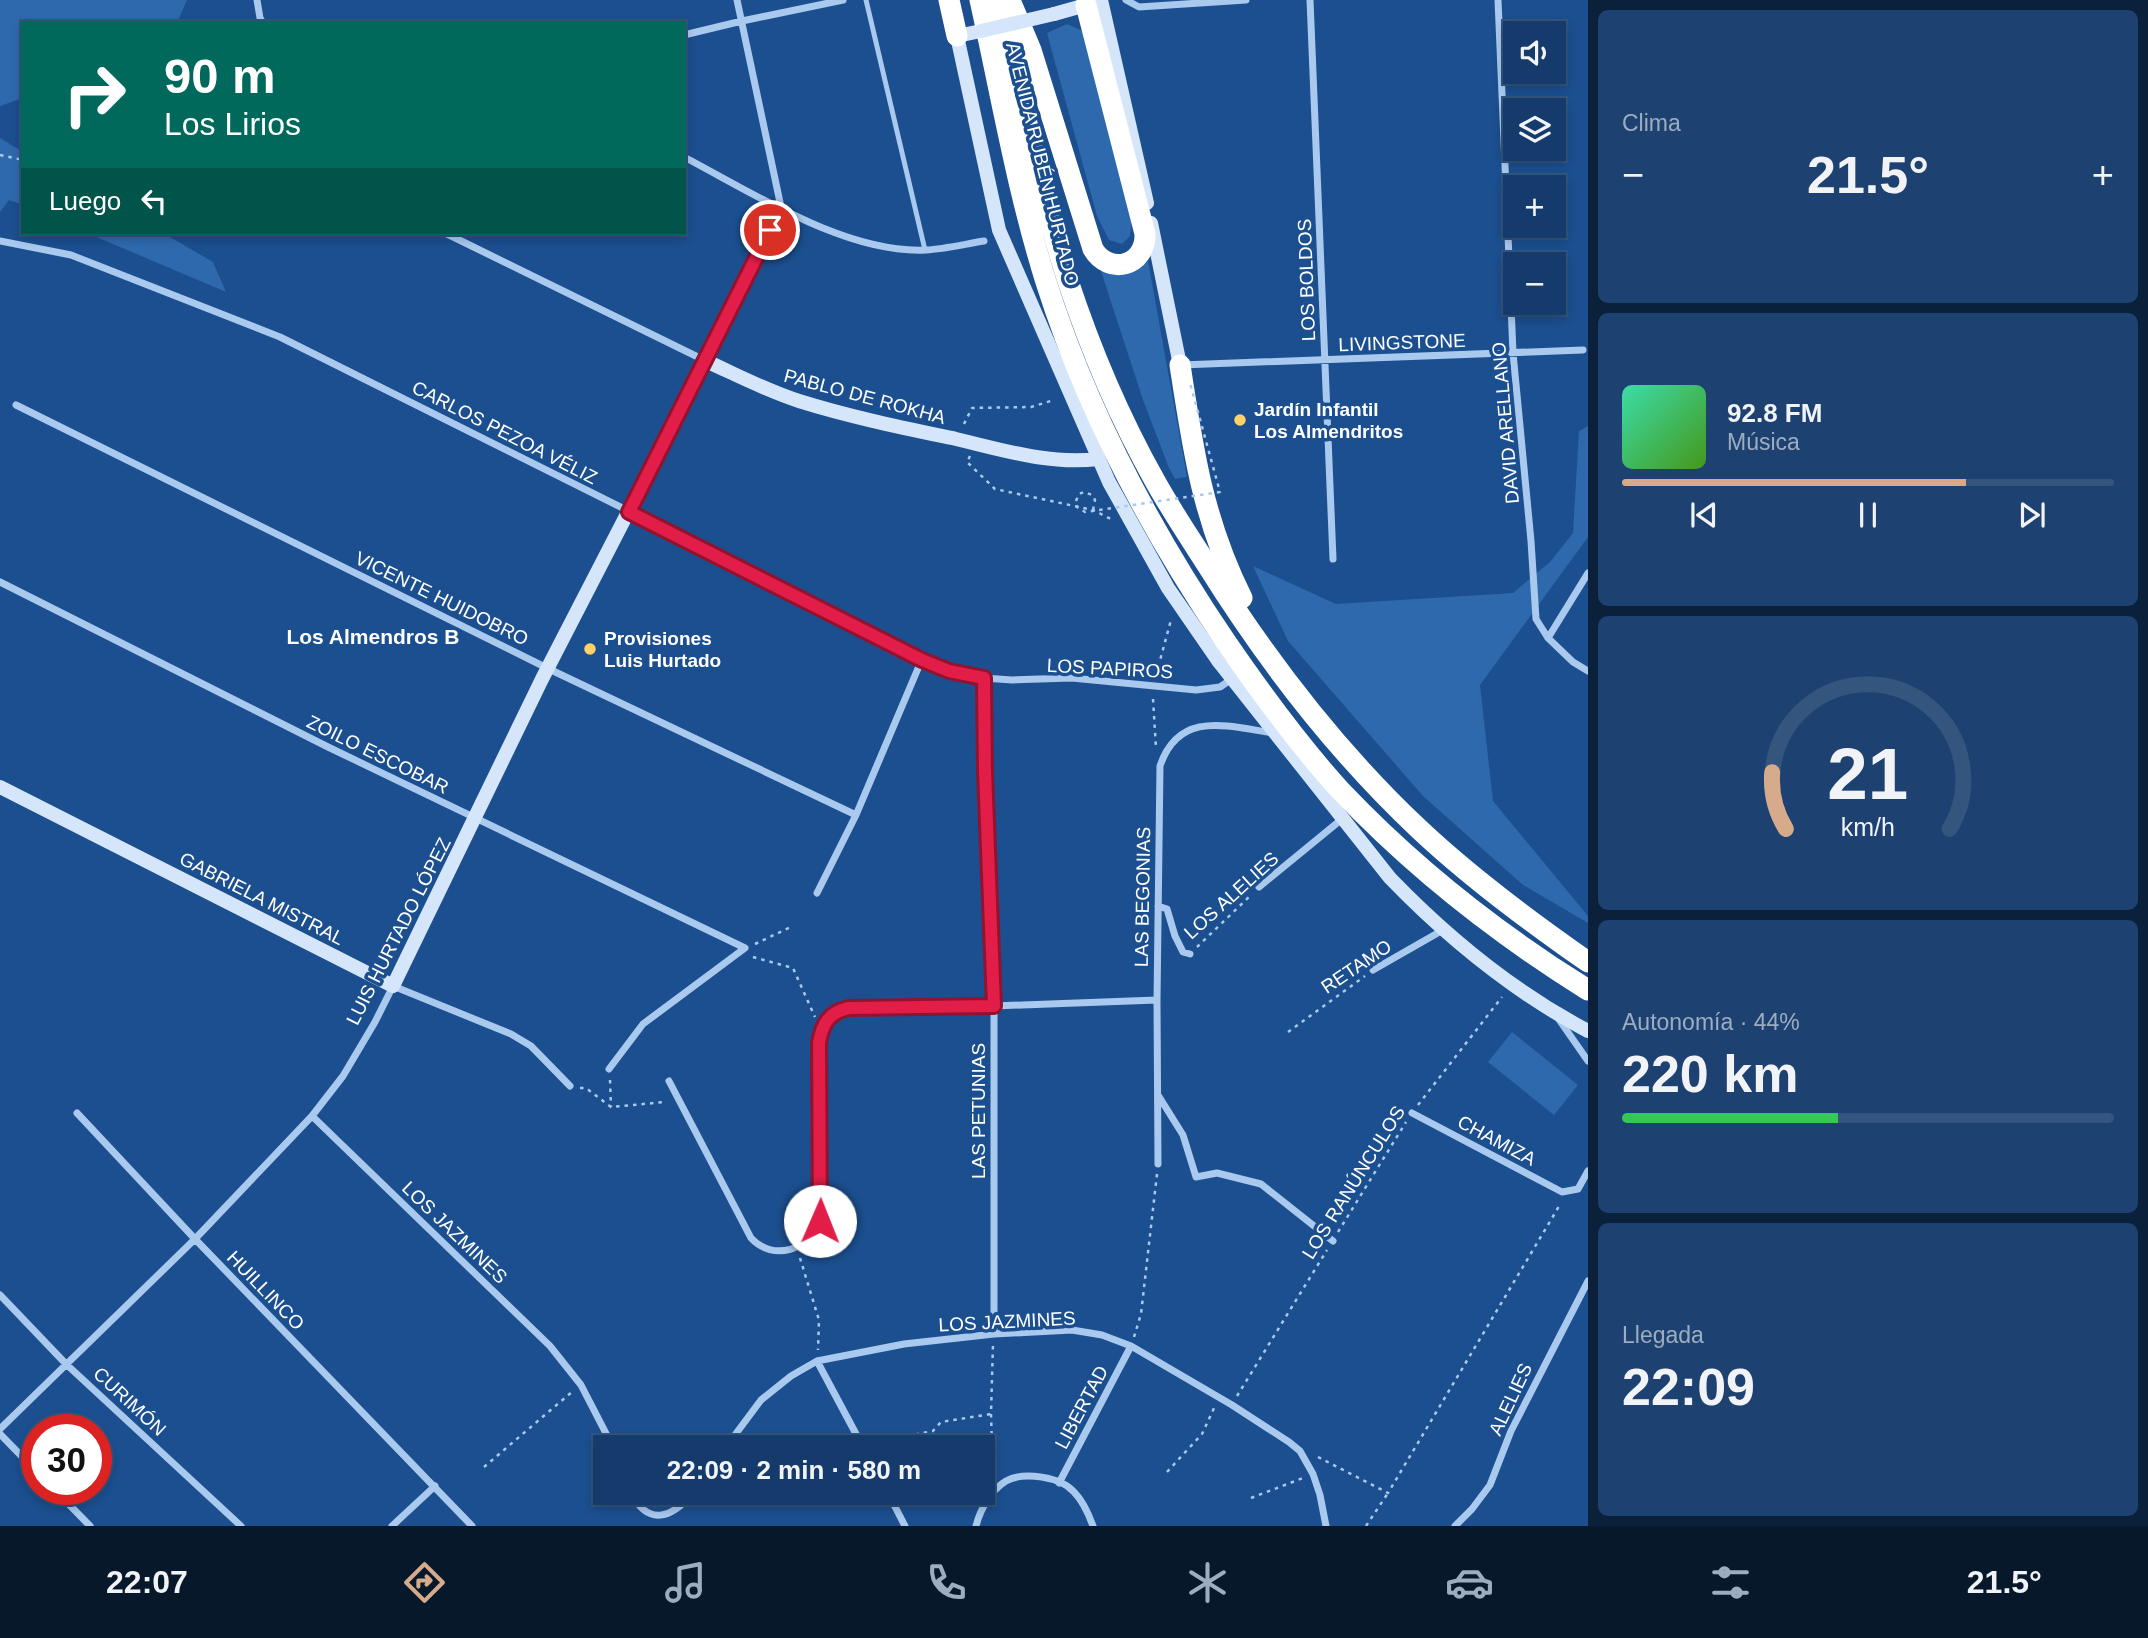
<!DOCTYPE html>
<html lang="es">
<head>
<meta charset="utf-8">
<style>
	:root { --surface:#143b6b; --page:#1d4271; --text:#f1f3f6; --muted:#9dadc1; --line:#33557e; --accent:#d6ab8b }
	body { margin:0; font-family:Arial,sans-serif; background:var(--page); color:var(--text); height:100vh; display:flex; flex-direction:column; font-size:26px; white-space:nowrap }
	* { box-sizing:border-box; margin:0 }
	p { font-size:23px; color:var(--muted) }
	.icon { flex:none; width:38px; height:38px; fill:none; stroke:currentColor; stroke-width:2; stroke-linecap:round; stroke-linejoin:round }
	.map { position:relative; flex:1; overflow:hidden }
	.sheet { display:flex; flex-direction:column; gap:10px; padding:10px; background:#0b203b; width:560px }
	.sheet>* { flex:none }
	.top-card { position:absolute; left:21px; top:21px; width:665px; height:214px; border-radius:0px; box-shadow:0 4px 10px #0003,0 0 0 2px var(--line); background:#00695c; color:#fff; overflow:hidden }
	.buttons { position:absolute; left:1503px; top:21px; display:grid; gap:14px }
	.buttons a { display:grid; place-items:center; width:63px; height:63px; border-radius:0px; background:var(--surface); box-shadow:0 4px 10px #0003,0 0 0 2px var(--line); font-size:35px }
	.speed { position:absolute; left:21px; top:1414px; display:flex; gap:14px; font-size:35px; font-weight:700; text-align:center }
	.speed>* { display:grid; place-content:center; width:91px; height:91px; border-radius:50%; background:var(--surface); box-shadow:0 4px 10px #0003,0 0 0 2px var(--line); line-height:1 }
	.speed .limit { border:10px solid #d22; background:#fff; color:#111 }
	.pin { position:absolute; display:grid; place-items:center; width:60px; height:60px; color:#fff; margin:-30px; border:4px solid #fff; border-radius:50%; box-shadow:0 2px 7px #0007 }
	.me { position:absolute; width:77px; margin:-38px; rotate:1deg; stroke-linejoin:round; filter:drop-shadow(0 0 5px #0008) }
	.turn { display:flex; align-items:center; gap:24px; height:147px; padding:0 28px; font-size:32px }
	.turn .icon { width:91px; height:91px; stroke-width:2.5 }
	.turn b { display:block; font-size:49px; line-height:60px }
	.then { display:flex; align-items:center; height:66px; padding:0 28px; background:#0003; gap:14px; font-size:26px }
	.big { font-size:52px; font-weight:700; line-height:1.1 }
	.sheet .tile { flex:1; display:flex; flex-direction:column; justify-content:center; gap:10px; min-width:0; padding:0 24px; border-radius:10px; background:var(--page) }
	.sheet .dial { align-items:center; gap:0 }
	.dial svg { height:182px; overflow:visible; fill:none; stroke:var(--line); stroke-width:7; stroke-linecap:round; text-anchor:middle }
	.dial text { fill:var(--text); stroke:none }
	.song { display:flex; align-items:center; gap:21px }
	.cover { width:84px; height:84px; border-radius:10px; background:linear-gradient(135deg,hsl(160 70% 55%),hsl(100 70% 35%)) }
	.played { height:7px; border-radius:4px; background:linear-gradient(90deg,var(--accent) 70%,var(--line) 70%) }
	.keys { display:flex; justify-content:space-around; direction:ltr }
	.heat { display:flex; justify-content:space-between; align-items:center; font-size:38px; direction:ltr }
	.charge { height:10px; border-radius:5px; background:linear-gradient(90deg,#34c759 44%,var(--line) 0) }
	.trip { position:absolute; left:593px; top:1435px; width:402px; height:70px; border-radius:0px; background:var(--surface); box-shadow:0 4px 10px #0003,0 0 0 2px var(--line); font-weight:700; line-height:70px; text-align:center }
	.dock { display:flex; height:112px; justify-content:space-around; align-items:center; background:#08182b; color:var(--muted) }
	.dock .icon { width:49px; height:49px }
	.dock .on { color:var(--accent) }
	.dock b { font-size:32px; color:var(--text) }
	main { display:flex; flex:1; min-height:0 }
	.map>svg:first-child { display:block }
	.green { fill:#2e69ad }
	.lines { fill:none; stroke-linecap:round; stroke-linejoin:round }
	.path { stroke:#a9c9ee; stroke-width:2.5; stroke-dasharray:3.5 5; stroke-linecap:butt }
	.lane { stroke:#a9c9ee; stroke-width:5 }
	.street { stroke:#a9c9ee; stroke-width:7 }
	.secondary { stroke:#d6e6fa; stroke-width:14 }
	.highway { stroke:#fff; stroke-width:21 }
	.path-bridge { stroke:#a9c9ee; stroke-width:2.5; stroke-dasharray:3.5 5; stroke-linecap:butt }
	.secondary-bridge { stroke:#d6e6fa; stroke-width:14 }
	.route-casing { stroke:#92132f; stroke-width:18 }
	.route { stroke:#e11d48; stroke-width:12 }
	.poi-dot { fill:#ffd166; stroke:#1b4f8f; stroke-width:2.5 }
	.labels { text-anchor:middle; stroke-width:7; stroke-linejoin:round; paint-order:stroke }
	.street-label { font-size:19px; fill:#fff; stroke:#1b4f8f }
	.poi-label { font-size:19px; font-weight:bold; fill:#fff; stroke:#1b4f8f; text-anchor:start }
	.neighbourhood-label { font-size:21px; font-weight:bold; fill:#fff; stroke:#1b4f8f }
</style>
</head>
<body>
<main>
<div class="map">
<svg width="1588" height="1526" viewBox="0 0 1588 1526">
	<rect width="100%" height="100%" fill="#1b4f8f"/>
	<path class="green" d="M0,0H187L177,23H23V98L0,106Z
		M1067,24L1083,31L1133,212L1130,236L1122,244L1109,240L1097,216L1047,33Z
		M0,138L23,152V205L9,200L0,212Z
		M87,233H163L213,262L226,292Z
		M1148,261L1187,477L1175,479L1169,468L1143,400L1100,268C1120,273 1131,275 1148,261Z
		M1588,426V537L1480,685L1493,801L1588,916V923L1523,885L1423,796L1288,641L1253,566L1336,604L1513,593L1550,562L1573,533L1579,431Z
		M1512,1032L1578,1085L1554,1115L1488,1062Z"/>
	<g class="lines">
		<path class="path" d="M0,155L23,160
			M964,424L972,408L1031,407L1054,400
			M970,456L967,462L995,489L1093,510L1111,519
			M1156,675L1171,620
			M1153,699L1156,748
			M755,944L793,926
			M1197,947L1250,896
			M753,957L793,968L815,1017
			M1288,1032L1365,976
			M610,1080L611,1107
			M580,1088H586L611,1107L665,1102
			M1418,1105L1502,997
			M1338,1232L1406,1122
			M800,1258L819,1320L818,1350
			M1134,1337L1141,1314L1157,1174
			M1237,1396L1327,1250
			M882,1441L933,1431L941,1422L991,1414
			M1318,1457L1388,1493L1561,1203
			M484,1467L573,1391
			M1167,1472L1202,1434L1215,1406
			M993,1477L991,1414L993,1344
			M1251,1498L1303,1478
			M1366,1526L1388,1493"/>
		<path class="lane" d="M866,0L925,250"/>
		<path class="street" d="M257,0L260,18L263,23
			M1126,0L1139,7L1246,0
			M1310,0L1333,559
			M1498,0L1513,353L1531,541L1536,619L1548,638L1573,662L1588,671
			M684,35L742,21L843,0
			M684,157C753,193 846,254 926,250C945,249 965,244 984,241
			M445,233L706,361L781,207L737,0
			M0,241L71,255L280,337L949,671L984,678L1012,680L1072,678L1196,690L1220,687L1232,679
			M1181,365L1583,350
			M16,405L549,669L856,815
			M0,582L328,747L745,948L643,1024L609,1069
			M1548,638L1588,573
			M984,678L985,771L994,1006V1334
			M1259,887L1342,819
			M817,893L856,815L922,659
			M1158,906L1167,909L1175,936L1183,952L1190,954
			M1373,970L1443,930
			M1558,1018L1588,1061
			M669,1081L751,1238C773,1262 810,1250 820,1221L819,1043C822,1024 829,1012 849,1008L994,1006L1157,1000
			M1158,1095L1183,1135L1196,1177L1217,1173L1261,1184L1333,1241
			M77,1113L195,1239L472,1526
			M1412,1113L1562,1192L1578,1189L1588,1171
			M312,1116L550,1346L581,1385L613,1447
			M1158,1164L1157,1000L1160,766C1179,710 1227,726 1273,733
			M0,1295L66,1364L241,1526
			M817,1361L863,1447
			M0,1429L195,1239L312,1116L343,1076L375,1022L393,986L511,1034L531,1046L570,1086
			M0,1434L37,1472
			M726,1447L761,1400L791,1376L817,1361L904,1344L994,1334L1072,1330L1102,1335L1131,1346L1232,1405L1289,1442L1300,1451L1313,1474L1320,1495L1326,1526
			M1059,1483L1131,1346
			M54,1489L90,1526
			M631,1493C648,1526 671,1519 693,1493
			M888,1493L905,1526
			M392,1526L435,1486
			M976,1526C980,1510 991,1490 1006,1481C1024,1471 1061,1477 1074,1492C1083,1501 1089,1515 1093,1526
			M1455,1526L1472,1509L1490,1485L1511,1431L1588,1281"/>
		<path class="secondary" d="M1101,0L1147,203
			M1054,14L1093,3
			M981,31L957,36L999,230L1109,482L1168,588L1219,662L1390,878C1448,938 1514,992 1588,1031
			M1151,223L1180,365
			M0,787L393,986L542,679L706,361C737,375 767,391 799,401C850,417 904,428 956,439C1003,450 1050,465 1098,459"/>
		<path class="highway" d="M949,0L957,36
			M980,0C1001,94 1017,190 1046,282C1087,411 1150,530 1226,642C1261,693 1298,744 1340,790C1413,867 1498,934 1588,990
			M1001,0C1021,93 1038,188 1067,278C1090,348 1119,417 1155,481C1171,510 1190,538 1207,565C1267,661 1336,751 1419,829C1471,878 1529,921 1588,962
			M1012,5L1031,50L1093,249C1109,276 1146,266 1145,234L1086,5
			M1180,365C1193,450 1203,520 1242,598"/>
		<path class="path-bridge" d="M1093,510L1095,500L1092,495L1084,492L1079,494L1075,503L1077,507L1085,512L1220,492L1190,383"/>
		<path class="secondary-bridge" d="M981,31L1054,14"/>
	</g>
	<g class="lines">
		<g class="route-casing">
			<path id="route" d="M770,230L629,512L922,660L949,671L984,678L985,771L994,1006L849,1008C829,1012 822,1024 819,1043L820,1221"/>
		</g>
		<use href="#route" class="route"/>
	</g>
	<g class="poi-dot">
		<circle cx="1240" cy="420" r="7"/>
		<circle cx="590" cy="649" r="7"/>
	</g>
	<g class="labels">
		<g class="street-label">
			<text transform="translate(1043 164) rotate(76)" y="7">AVENIDA RUBÉN HURTADO</text>
			<text transform="translate(1306 280) rotate(-92)" y="7">LOS BOLDOS</text>
			<text transform="translate(1402 342) rotate(-2)" y="7">LIVINGSTONE</text>
			<text transform="translate(865 396) rotate(15)" y="7">PABLO DE ROKHA</text>
			<text transform="translate(1505 423) rotate(-95)" y="7">DAVID ARELLANO</text>
			<text transform="translate(505 432) rotate(27)" y="7">CARLOS PEZOA VÉLIZ</text>
			<text transform="translate(442 598) rotate(26)" y="7">VICENTE HUIDOBRO</text>
			<text transform="translate(1110 668) rotate(3)" y="7">LOS PAPIROS</text>
			<text transform="translate(378 754) rotate(26)" y="7">ZOILO ESCOBAR</text>
			<text transform="translate(1231 895) rotate(-42)" y="7">LOS ALELIES</text>
			<text transform="translate(1142 897) rotate(-89)" y="7">LAS BEGONIAS</text>
			<text transform="translate(262 898) rotate(27)" y="7">GABRIELA MISTRAL</text>
			<text transform="translate(398 931) rotate(-63)" y="7">LUIS HURTADO LÓPEZ</text>
			<text transform="translate(1356 966) rotate(-34)" y="7">RETAMO</text>
			<text transform="translate(978 1111) rotate(-90)" y="7">LAS PETUNIAS</text>
			<text transform="translate(1497 1140) rotate(28)" y="7">CHAMIZA</text>
			<text transform="translate(1353 1182) rotate(-58)" y="7">LOS RANÚNCULOS</text>
			<text transform="translate(455 1232) rotate(44)" y="7">LOS JAZMINES</text>
			<text transform="translate(266 1290) rotate(46)" y="7">HUILLINCO</text>
			<text transform="translate(1007 1321) rotate(-3)" y="7">LOS JAZMINES</text>
			<text transform="translate(1510 1399) rotate(-65)" y="7">ALELIES</text>
			<text transform="translate(130 1401) rotate(43)" y="7">CURIMÓN</text>
			<text transform="translate(1081 1407) rotate(-62)" y="7">LIBERTAD</text>
		</g>
		<g class="poi-label">
			<text x="1254" y="416">Jardín Infantil<tspan x="1254" dy="22">Los Almendritos</tspan></text>
			<text x="604" y="645">Provisiones<tspan x="604" dy="22">Luis Hurtado</tspan></text>
		</g>
		<g class="neighbourhood-label">
			<text x="373" y="644">Los Almendros B</text>
		</g>
	</g>
</svg>
<div class="buttons">
<a><svg class="icon" aria-label="sound" viewBox="0 0 24 24"><path d="M4 9h4l5-4v14l-5-4H4zM17 9q2 3 0 6"/></svg></a>
<a><svg class="icon" aria-label="layers" viewBox="0 0 24 24"><path d="M12 4l9 5-9 5-9-5zM3 14l9 5 9-5"/></svg></a>
<a>+</a>
<a>−</a>
</div>
<div class="speed"><div class="limit">30</div></div>
<div class="pin" style="left:770px;top:230px;background:#d93025"><svg class="icon" aria-label="arrive" viewBox="0 0 24 24"><path d="M6 21V4h12l-3 4 3 4H6"/></svg></div>
<svg class="me" style="left:820px;top:1221px" viewBox="-20 -20 40 40"><circle r="19" fill="#fff"/><path d="M0-13L10 11 0 6-10 11z" fill="#e11d48"/></svg>
<div class="trip">22:09 · 2 min · 580 m</div>
<div class="top-card">
<div class="turn"><svg class="icon" aria-label="right" viewBox="0 0 24 24"><path d="M7 20v-9h11M14 6l5 5-5 5"/></svg><div><b>90 m</b>Los Lirios</div></div>
<div class="then">Luego<svg class="icon" aria-label="left" viewBox="0 0 24 24"><path d="M17 20v-9H6M10 6l-5 5 5 5"/></svg></div>
</div>
</div>
<section class="sheet">
<div class="tile"><p>Clima</p>
<div class="heat"><a>−</a><b class="big">21.5°</b><a>+</a></div>
</div>
<div class="tile">
<div class="song"><i class="cover"></i><div><b>92.8 FM</b><p>Música</p></div></div>
<div class="played"></div>
<div class="keys"><svg class="icon" aria-label="previous" viewBox="0 0 24 24"><path d="M18 5L8 12l10 7zM5 5v14"/></svg><svg class="icon" aria-label="pause" viewBox="0 0 24 24"><path d="M8 5v14M16 5v14"/></svg><svg class="icon" aria-label="next" viewBox="0 0 24 24"><path d="M6 5l10 7-10 7zM19 5v14"/></svg></div>
</div>
<div class="tile dial"><svg viewBox="0 0 100 80">
<path d="M14 69A42 42 0 1 1 86 69"/>
<path d="M14 69A42 42 0 0 1 8 44" stroke="#d6ab8b"/>
<text x="50" y="56" font-size="32" font-weight="700">21</text>
<text x="50" y="72" font-size="11">km/h</text>
</svg></div>
<div class="tile"><p>Autonomía · 44%</p><b class="big">220 km</b><div class="charge"></div></div>
<div class="tile"><p>Llegada</p><b class="big">22:09</b></div>
</section>
</main>
<nav class="dock">
<b>22:07</b>
<svg class="icon on" aria-label="directions" viewBox="0 0 24 24"><path d="M12 3l9 9-9 9-9-9zM9 14v-3h6M13 9l2 2-2 2"/></svg>
<svg class="icon" aria-label="music" viewBox="0 0 24 24"><path d="M9 18V5l10-2v13"/><circle cx="6" cy="18" r="3"/><circle cx="16" cy="16" r="3"/></svg>
<svg class="icon" aria-label="phone" viewBox="0 0 24 24"><path d="M5 4h4l2 5-3 2q2 4 5 5l2-3 5 2v4C11 20 4 13 5 4z"/></svg>
<svg class="icon" aria-label="climate" viewBox="0 0 24 24"><path d="M12 3v18M4 7l16 10M4 17L20 7"/></svg>
<svg class="icon" aria-label="car" viewBox="0 0 24 24"><path d="M5 17H2v-5l4-1 3-4h7l3 4 3 1v5h-3M9 17h6M6 11h13"/><circle cx="7" cy="17" r="2"/><circle cx="17" cy="17" r="2"/></svg>
<svg class="icon" aria-label="filters" viewBox="0 0 24 24"><path d="M4 7h16M4 17h16"/><circle cx="9" cy="7" r="2"/><circle cx="15" cy="17" r="2"/></svg>
<b>21.5°</b>
</nav>
</body>
</html>
